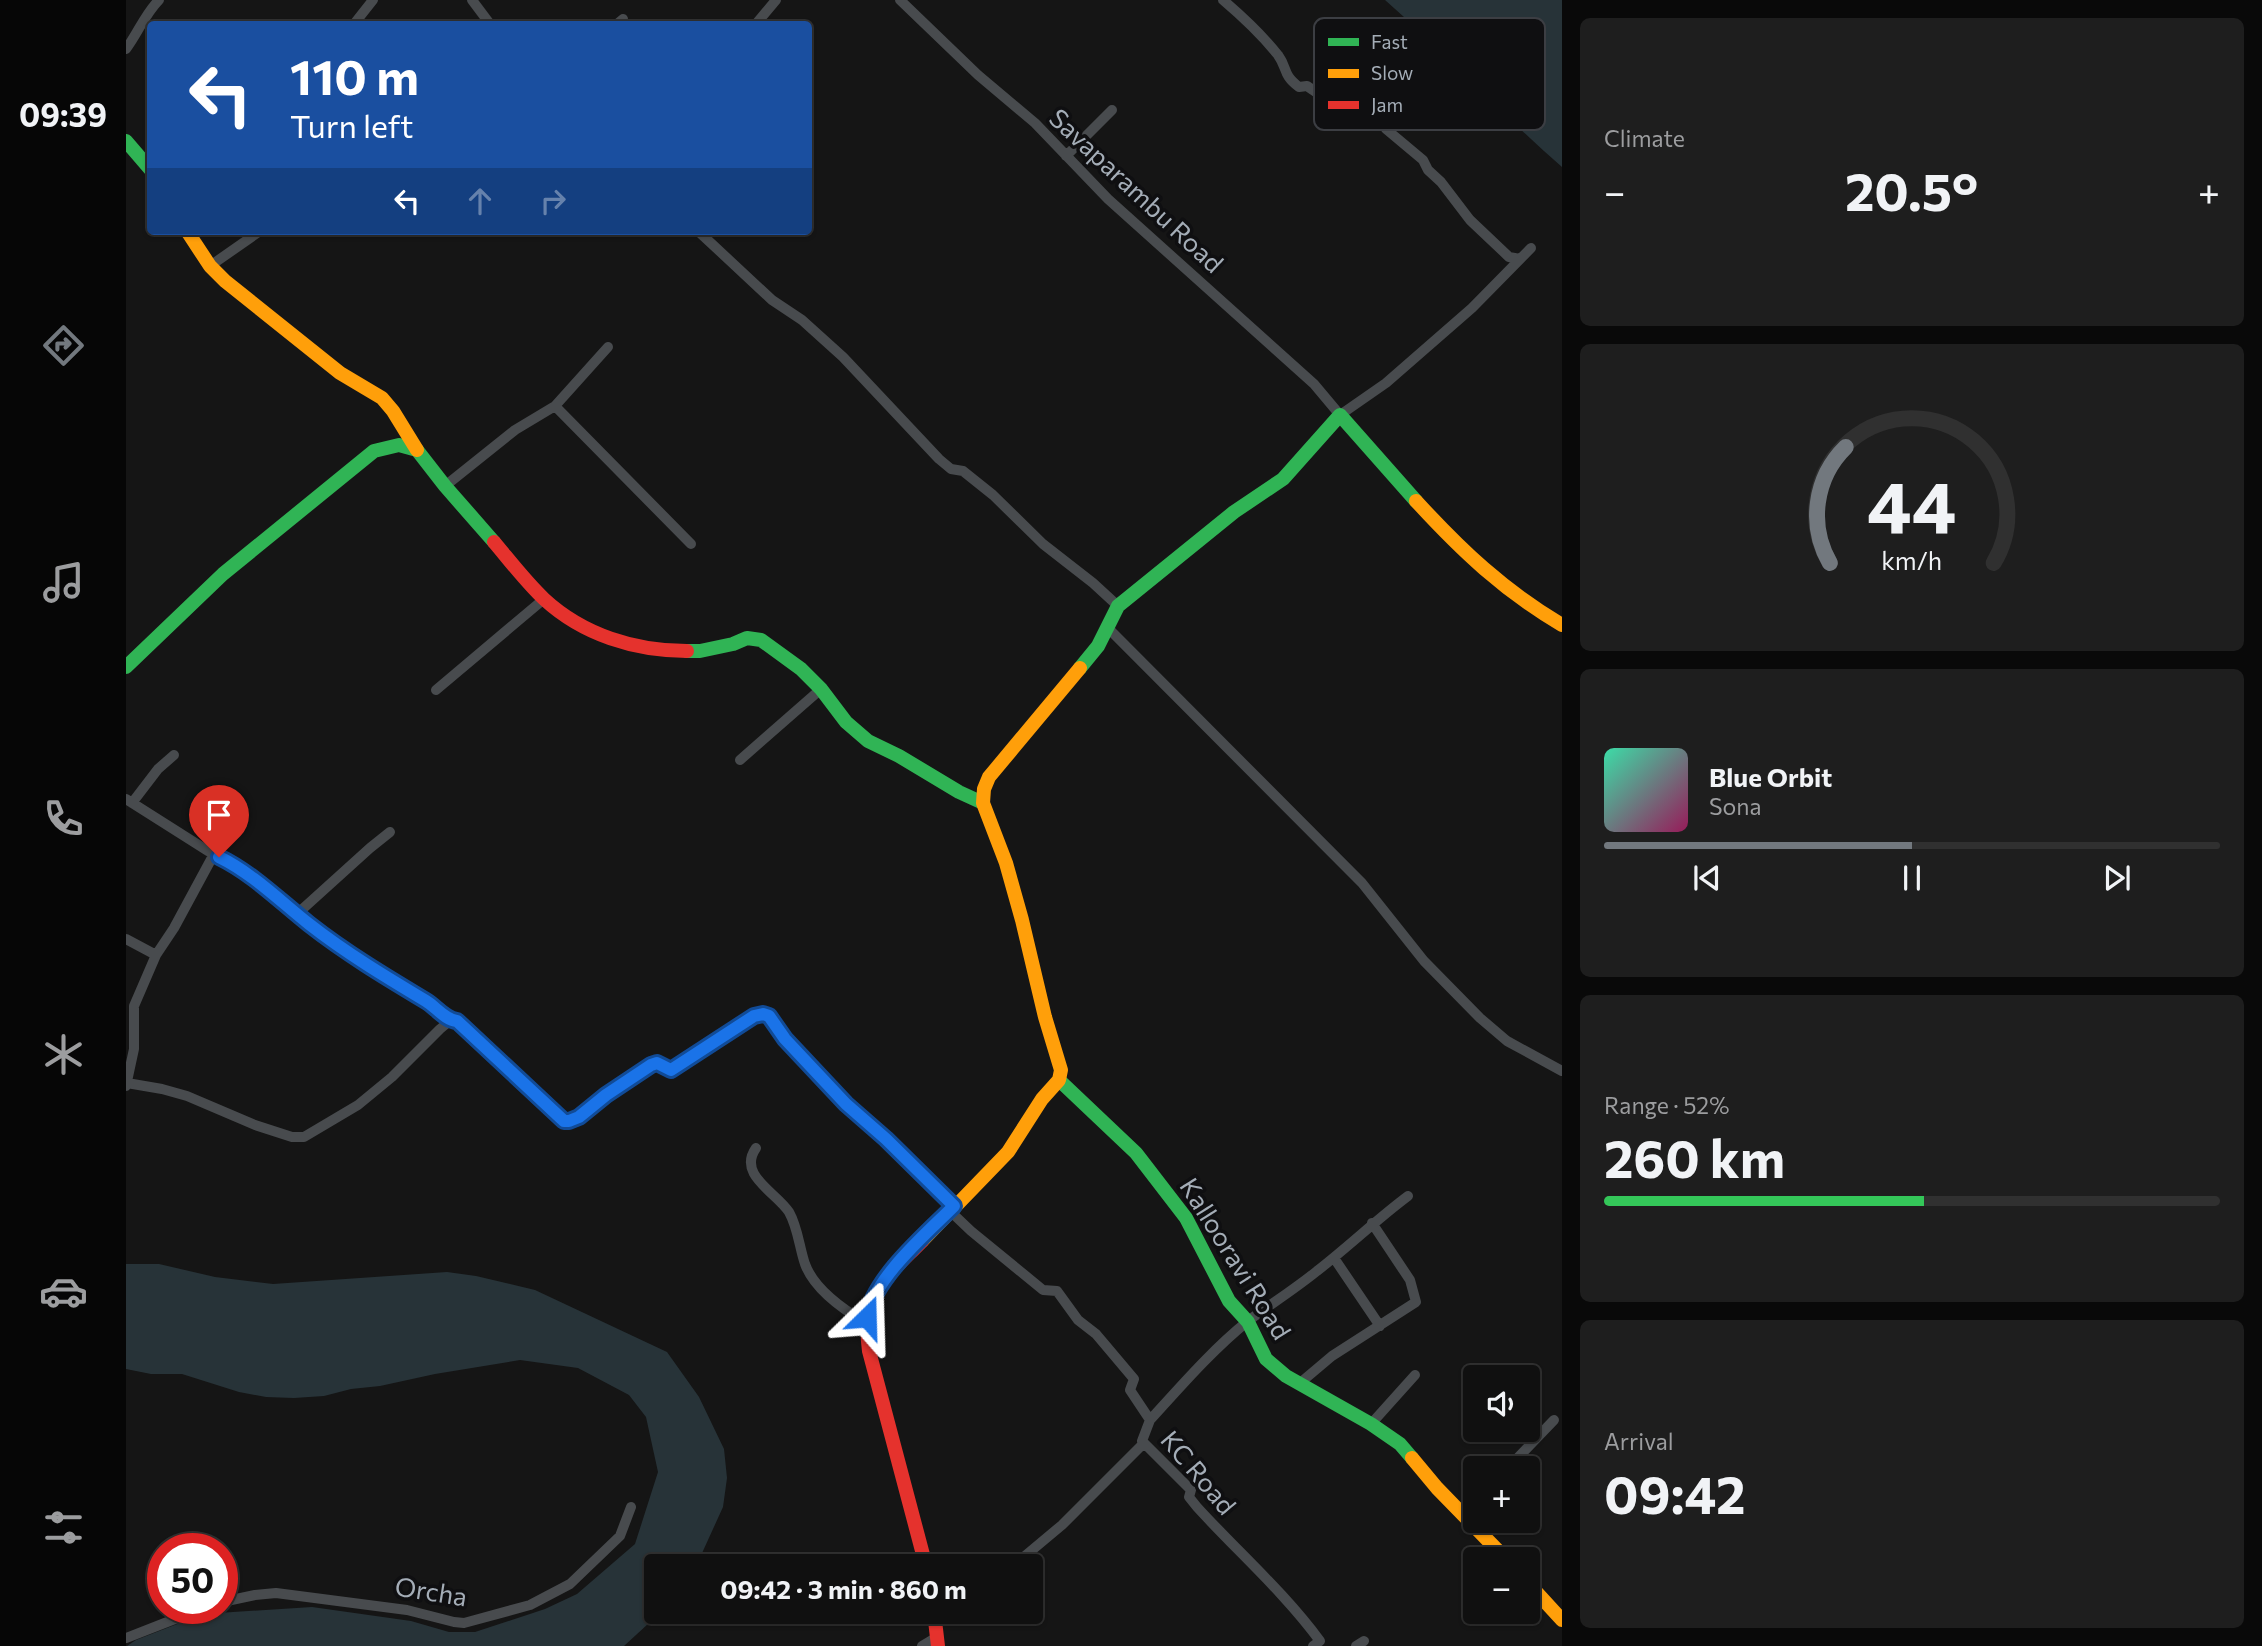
<!DOCTYPE html>
<html lang="en">
<head>
<meta charset="utf-8">
<style>
	:root { --surface:#101010; --page:#1e1e1e; --text:#f1f3f6; --muted:#9c9d9f; --line:#303030; --accent:#72787e }
	body { margin:0; font-family:Commissioner,sans-serif; background:var(--page); color:var(--text); height:100vh; display:flex; flex-direction:column; font-size:26px; white-space:nowrap }
	* { box-sizing:border-box; margin:0 }
	p { font-size:23px; color:var(--muted) }
	.icon { flex:none; width:38px; height:38px; fill:none; stroke:currentColor; stroke-width:2; stroke-linecap:round; stroke-linejoin:round }
	.map { position:relative; flex:1; overflow:hidden }
	.panel { display:flex; flex-direction:column; gap:18px; padding:18px; background:#090909; width:700px }
	.panel>* { flex:none }
	.top-card { position:absolute; left:21px; top:21px; width:665px; height:214px; border-radius:7px; box-shadow:0 2px 5px #0004,0 0 0 2px var(--line); background:#1a4fa0; color:#fff; overflow:hidden }
	.controls { position:absolute; left:1337px; top:1365px; display:grid; gap:14px }
	.controls a { display:grid; place-items:center; width:77px; height:77px; border-radius:7px; background:var(--surface); box-shadow:0 2px 5px #0004,0 0 0 2px var(--line); font-size:35px }
	.speed { position:absolute; left:21px; top:1533px; display:flex; gap:14px; font-size:35px; font-weight:700; text-align:center }
	.speed>* { display:grid; place-content:center; width:91px; height:91px; border-radius:50%; background:var(--surface); box-shadow:0 2px 5px #0004,0 0 0 2px var(--line); line-height:1 }
	.speed .limit { border:10px solid #d22; background:#fff; color:#111 }
	.pin { position:absolute; display:grid; place-items:center; width:60px; height:60px; color:#fff; margin:-72px -30px; border-radius:50% 50% 50% 0; rotate:-45deg; box-shadow:0 0 7px #0007 }
	.pin .icon { rotate:45deg }
	.me { position:absolute; width:77px; margin:-38px; rotate:22deg; stroke-linejoin:round; filter:drop-shadow(0 0 5px #0008) }
	.turn { display:flex; align-items:center; gap:24px; height:147px; padding:0 28px; font-size:32px }
	.turn .icon { width:91px; height:91px; stroke-width:2.5 }
	.turn b { display:block; font-size:49px; line-height:60px }
	.lanes { display:flex; align-items:center; height:66px; padding:0 28px; background:#0003; justify-content:center; gap:35px; direction:ltr }
	.lanes .off { opacity:.35 }
	.big { font-size:52px; font-weight:700; line-height:1.1 }
	.panel .tile { flex:1; display:flex; flex-direction:column; justify-content:center; gap:10px; min-width:0; padding:0 24px; border-radius:10px; background:var(--page) }
	.panel .dial { align-items:center; gap:0 }
	.dial svg { height:182px; overflow:visible; fill:none; stroke:var(--line); stroke-width:7; stroke-linecap:round; text-anchor:middle }
	.dial text { fill:var(--text); stroke:none }
	.song { display:flex; align-items:center; gap:21px }
	.cover { width:84px; height:84px; border-radius:10px; background:linear-gradient(135deg,hsl(160 70% 55%),hsl(330 70% 35%)) }
	.played { height:7px; border-radius:4px; background:linear-gradient(90deg,var(--accent) 50%,var(--line) 50%) }
	.keys { display:flex; justify-content:space-around; direction:ltr }
	.heat { display:flex; justify-content:space-between; align-items:center; font-size:38px; direction:ltr }
	.charge { height:10px; border-radius:5px; background:linear-gradient(90deg,#34c759 52%,var(--line) 0) }
	.trip { position:absolute; left:518px; top:1554px; width:399px; height:70px; border-radius:7px; background:var(--surface); box-shadow:0 2px 5px #0004,0 0 0 2px var(--line); font-weight:700; line-height:70px; text-align:center }
	main { display:flex; flex:1; min-height:0 }
	.tab-bar { display:flex; flex-direction:column; width:126px; justify-content:space-around; align-items:center; background:#060606; color:var(--muted) }
	.tab-bar .icon { width:49px; height:49px }
	.tab-bar .current { color:var(--accent) }
	.tab-bar b { font-size:32px; color:var(--text) }
	.map>svg:first-child { display:block }
	.water { fill:#273338 }
	.lines { fill:none; stroke-linecap:round; stroke-linejoin:round }
	.street { stroke:#484b4e; stroke-width:10 }
	.fast { stroke:#30b455; stroke-width:14 }
	.slow { stroke:#ff9f0a; stroke-width:14 }
	.jam { stroke:#e5322d; stroke-width:14 }
	.route-casing { stroke:#114b97; stroke-width:18 }
	.route { stroke:#1a73e8; stroke-width:12 }
	.labels { text-anchor:middle; stroke-width:7; stroke-linejoin:round; paint-order:stroke }
	.street-label { font-size:26px; fill:#a4adb7; stroke:#0f0f11 }
	.key { fill:#0f0f11; stroke:#3c3e43; stroke-width:2 }
	.key-label { font-size:19px; fill:#a4adb7 }
</style>
</head>
<body>
<main>
<nav class="tab-bar">
<b>09:39</b>
<svg class="icon current" aria-label="directions" viewBox="0 0 24 24"><path d="M12 3l9 9-9 9-9-9zM9 14v-3h6M13 9l2 2-2 2"/></svg>
<svg class="icon" aria-label="music" viewBox="0 0 24 24"><path d="M9 18V5l10-2v13"/><circle cx="6" cy="18" r="3"/><circle cx="16" cy="16" r="3"/></svg>
<svg class="icon" aria-label="phone" viewBox="0 0 24 24"><path d="M5 4h4l2 5-3 2q2 4 5 5l2-3 5 2v4C11 20 4 13 5 4z"/></svg>
<svg class="icon" aria-label="climate" viewBox="0 0 24 24"><path d="M12 3v18M4 7l16 10M4 17L20 7"/></svg>
<svg class="icon" aria-label="car" viewBox="0 0 24 24"><path d="M5 17H2v-5l4-1 3-4h7l3 4 3 1v5h-3M9 17h6M6 11h13"/><circle cx="7" cy="17" r="2"/><circle cx="17" cy="17" r="2"/></svg>
<svg class="icon" aria-label="filters" viewBox="0 0 24 24"><path d="M4 7h16M4 17h16"/><circle cx="9" cy="7" r="2"/><circle cx="15" cy="17" r="2"/></svg>
</nav>
<div class="map">
<svg width="1436" height="1646" viewBox="0 0 1436 1646">
	<rect width="100%" height="100%" fill="#151515"/>
	<path class="water" d="M1259,0H1436V167C1375,114 1320,54 1259,0Z
		M0,1264H33L89,1277L147,1284L321,1272L350,1276L409,1290L541,1352L573,1397L598,1449L601,1478L597,1507L572,1562L569,1566H530V1612H535L498,1646H1L10,1640L77,1614L186,1607L285,1621L323,1632H349L419,1609L451,1594L509,1544L532,1472L520,1417L503,1395L452,1368L394,1360L309,1374L254,1386L225,1389L198,1396L168,1398L140,1397L113,1392L56,1374H25L0,1369Z"/>
	<g class="lines">
		<path class="street" d="M346,0L364,24
			M774,0L852,75L909,123L982,199L1188,384L1214,415L1260,383L1346,308L1405,248
			M1097,0C1117,17 1136,35 1152,55C1162,69 1156,74 1173,87L1181,86L1209,105L1225,110L1240,109L1253,119L1260,129L1297,160L1302,170L1315,182L1344,220L1383,257L1394,259
			M228,24L247,0
			M491,24L497,19
			M630,24L650,0
			M0,49C12,33 19,14 33,0
			M940,156L986,110
			M572,231L646,300L676,320L717,357L813,459L825,469L837,471L867,495L917,544L967,583L992,606
			M84,266L134,231
			M429,406L565,544
			M319,486L389,430L429,406L482,347
			M981,627L1236,883L1298,961L1354,1018L1381,1041L1436,1071
			M310,690L418,599
			M614,760L695,689
			M0,799L82,851L112,866L205,940L303,1003L325,1020
			M6,803L32,769L48,755
			M171,914L244,848L264,832
			M0,939L30,955
			M1,1083L36,1089L61,1096L129,1125L166,1137H178L232,1105L266,1077L314,1029L325,1020L331,1021L344,1032L438,1120L443,1121L525,1065L532,1063L545,1070C564,1059 616,1015 636,1014C643,1014 668,1048 675,1056C702,1085 730,1112 759,1138C783,1159 805,1184 828,1206
			M0,1086L8,1049V1006L30,955L48,928L88,854
			M630,1148C611,1175 650,1192 663,1212C672,1228 673,1246 679,1264C688,1289 718,1310 740,1323
			M824,1211L845,1231L917,1290L931,1291L952,1320L970,1334L1008,1379L1004,1390L1024,1420L1016,1441L1065,1490L1063,1497L1071,1507C1112,1552 1158,1592 1194,1641L1187,1646
			M1208,1258L1254,1326
			M1174,1383L1206,1356L1290,1302L1284,1280L1246,1223
			M1024,1420C1055,1386 1086,1350 1122,1321C1145,1304 1169,1289 1191,1271C1222,1247 1250,1220 1282,1196
			M1245,1424L1289,1375
			M1382,1468L1428,1420
			M1338,1515L1349,1503
			M887,1566L936,1525L1018,1443
			M96,1602L129,1595L150,1593L281,1610L328,1622L338,1623L404,1605L444,1584L494,1536L505,1507
			M0,1638L77,1608
			M796,1646L811,1637
			M1230,1646L1238,1641"/>
		<path class="fast" d="M0,141L24,169
			M561,651H574L607,644L621,638L635,640L675,669L695,689L720,722L742,741L773,756L833,792L857,803
			M0,667L97,574L248,451L273,445L291,450L319,486L368,542
			M954,668L972,646L992,606L1108,512L1157,479L1214,415L1290,501
			M933,1080L1010,1153L1060,1218L1103,1301L1122,1322L1140,1359L1160,1376L1245,1424L1274,1444L1286,1458"/>
		<path class="slow" d="M61,231L84,266L99,281L214,373L256,398L267,411L291,450
			M1290,501C1336,551 1377,590 1436,625
			M933,1080L935,1070L919,1017L896,920L880,863L857,803L858,789L863,777L954,668
			M796,1241L882,1152L916,1099L933,1080
			M1286,1458L1311,1488L1380,1559
			M1402,1583L1436,1620"/>
		<path class="jam" d="M368,542C384,561 400,582 418,599C457,635 509,651 561,651
			M796,1241C759,1279 735,1293 743,1351L800,1566
			M808,1612L812,1646"/>
	</g>
	<g class="lines">
		<g class="route-casing">
			<path id="route" d="M93,857C126,873 154,901 183,924C220,953 260,977 300,1001C310,1007 319,1020 331,1021L438,1121H443L453,1117L480,1095L525,1065L531,1063L545,1070L628,1016L637,1014L643,1016L659,1039L720,1104L760,1139L828,1206C800,1234 748,1278 741,1317"/>
		</g>
		<use href="#route" class="route"/>
	</g>
	<g class="labels">
		<g class="street-label">
			<text transform="translate(1010 191) rotate(43)" y="9">Savaparambu Road</text>
			<text transform="translate(1109 1259) rotate(58)" y="9">Kallooravi Road</text>
			<text transform="translate(1072 1473) rotate(50)" y="9">KC Road</text>
			<text transform="translate(305 1592) rotate(9)" y="9">Orcha</text>
		</g>
	</g>
	<rect x="1188" y="18" width="231" height="112" rx="10" class="key"/>
	<rect x="1202" y="38" width="31" height="8" fill="#30b455"/>
	<rect x="1202" y="69" width="31" height="9" fill="#ff9f0a"/>
	<rect x="1202" y="101" width="31" height="8" fill="#e5322d"/>
	<g class="key-label">
		<text x="1245" y="49">Fast</text>
		<text x="1245" y="80">Slow</text>
		<text x="1245" y="112">Jam</text>
	</g>
</svg>
<div class="controls">
<a><svg class="icon" aria-label="sound" viewBox="0 0 24 24"><path d="M4 9h4l5-4v14l-5-4H4zM17 9q2 3 0 6"/></svg></a>
<a>+</a>
<a>−</a>
</div>
<div class="speed"><div class="limit">50</div></div>
<div class="pin" style="left:93px;top:857px;background:#d93025"><svg class="icon" aria-label="arrive" viewBox="0 0 24 24"><path d="M6 21V4h12l-3 4 3 4H6"/></svg></div>
<svg class="me" style="left:741px;top:1317px" viewBox="-20 -20 40 40"><path d="M0-17L14 15 0 8-14 15z" fill="#1a73e8" stroke="#fff" stroke-width="4"/></svg>
<div class="trip">09:42 · 3 min · 860 m</div>
<div class="top-card">
<div class="turn"><svg class="icon" aria-label="left" viewBox="0 0 24 24"><path d="M17 20v-9H6M10 6l-5 5 5 5"/></svg><div><b>110 m</b>Turn left</div></div>
<div class="lanes"><svg class="icon" aria-label="left" viewBox="0 0 24 24"><path d="M17 20v-9H6M10 6l-5 5 5 5"/></svg><svg class="icon off" aria-label="ahead" viewBox="0 0 24 24"><path d="M12 20V5M6 11l6-6 6 6"/></svg><svg class="icon off" aria-label="right" viewBox="0 0 24 24"><path d="M7 20v-9h11M14 6l5 5-5 5"/></svg></div>
</div>
</div>
<section class="panel">
<div class="tile"><p>Climate</p>
<div class="heat"><a>−</a><b class="big">20.5°</b><a>+</a></div>
</div>
<div class="tile dial"><svg viewBox="0 0 100 80">
<path d="M14 69A42 42 0 1 1 86 69"/>
<path d="M14 69A42 42 0 0 1 21 18" stroke="#72787e"/>
<text x="50" y="56" font-size="32" font-weight="700">44</text>
<text x="50" y="72" font-size="11">km/h</text>
</svg></div>
<div class="tile">
<div class="song"><i class="cover"></i><div><b>Blue Orbit</b><p>Sona</p></div></div>
<div class="played"></div>
<div class="keys"><svg class="icon" aria-label="previous" viewBox="0 0 24 24"><path d="M18 5L8 12l10 7zM5 5v14"/></svg><svg class="icon" aria-label="pause" viewBox="0 0 24 24"><path d="M8 5v14M16 5v14"/></svg><svg class="icon" aria-label="next" viewBox="0 0 24 24"><path d="M6 5l10 7-10 7zM19 5v14"/></svg></div>
</div>
<div class="tile"><p>Range · 52%</p><b class="big">260 km</b><div class="charge"></div></div>
<div class="tile"><p>Arrival</p><b class="big">09:42</b></div>
</section>
</main>
</body>
</html>
